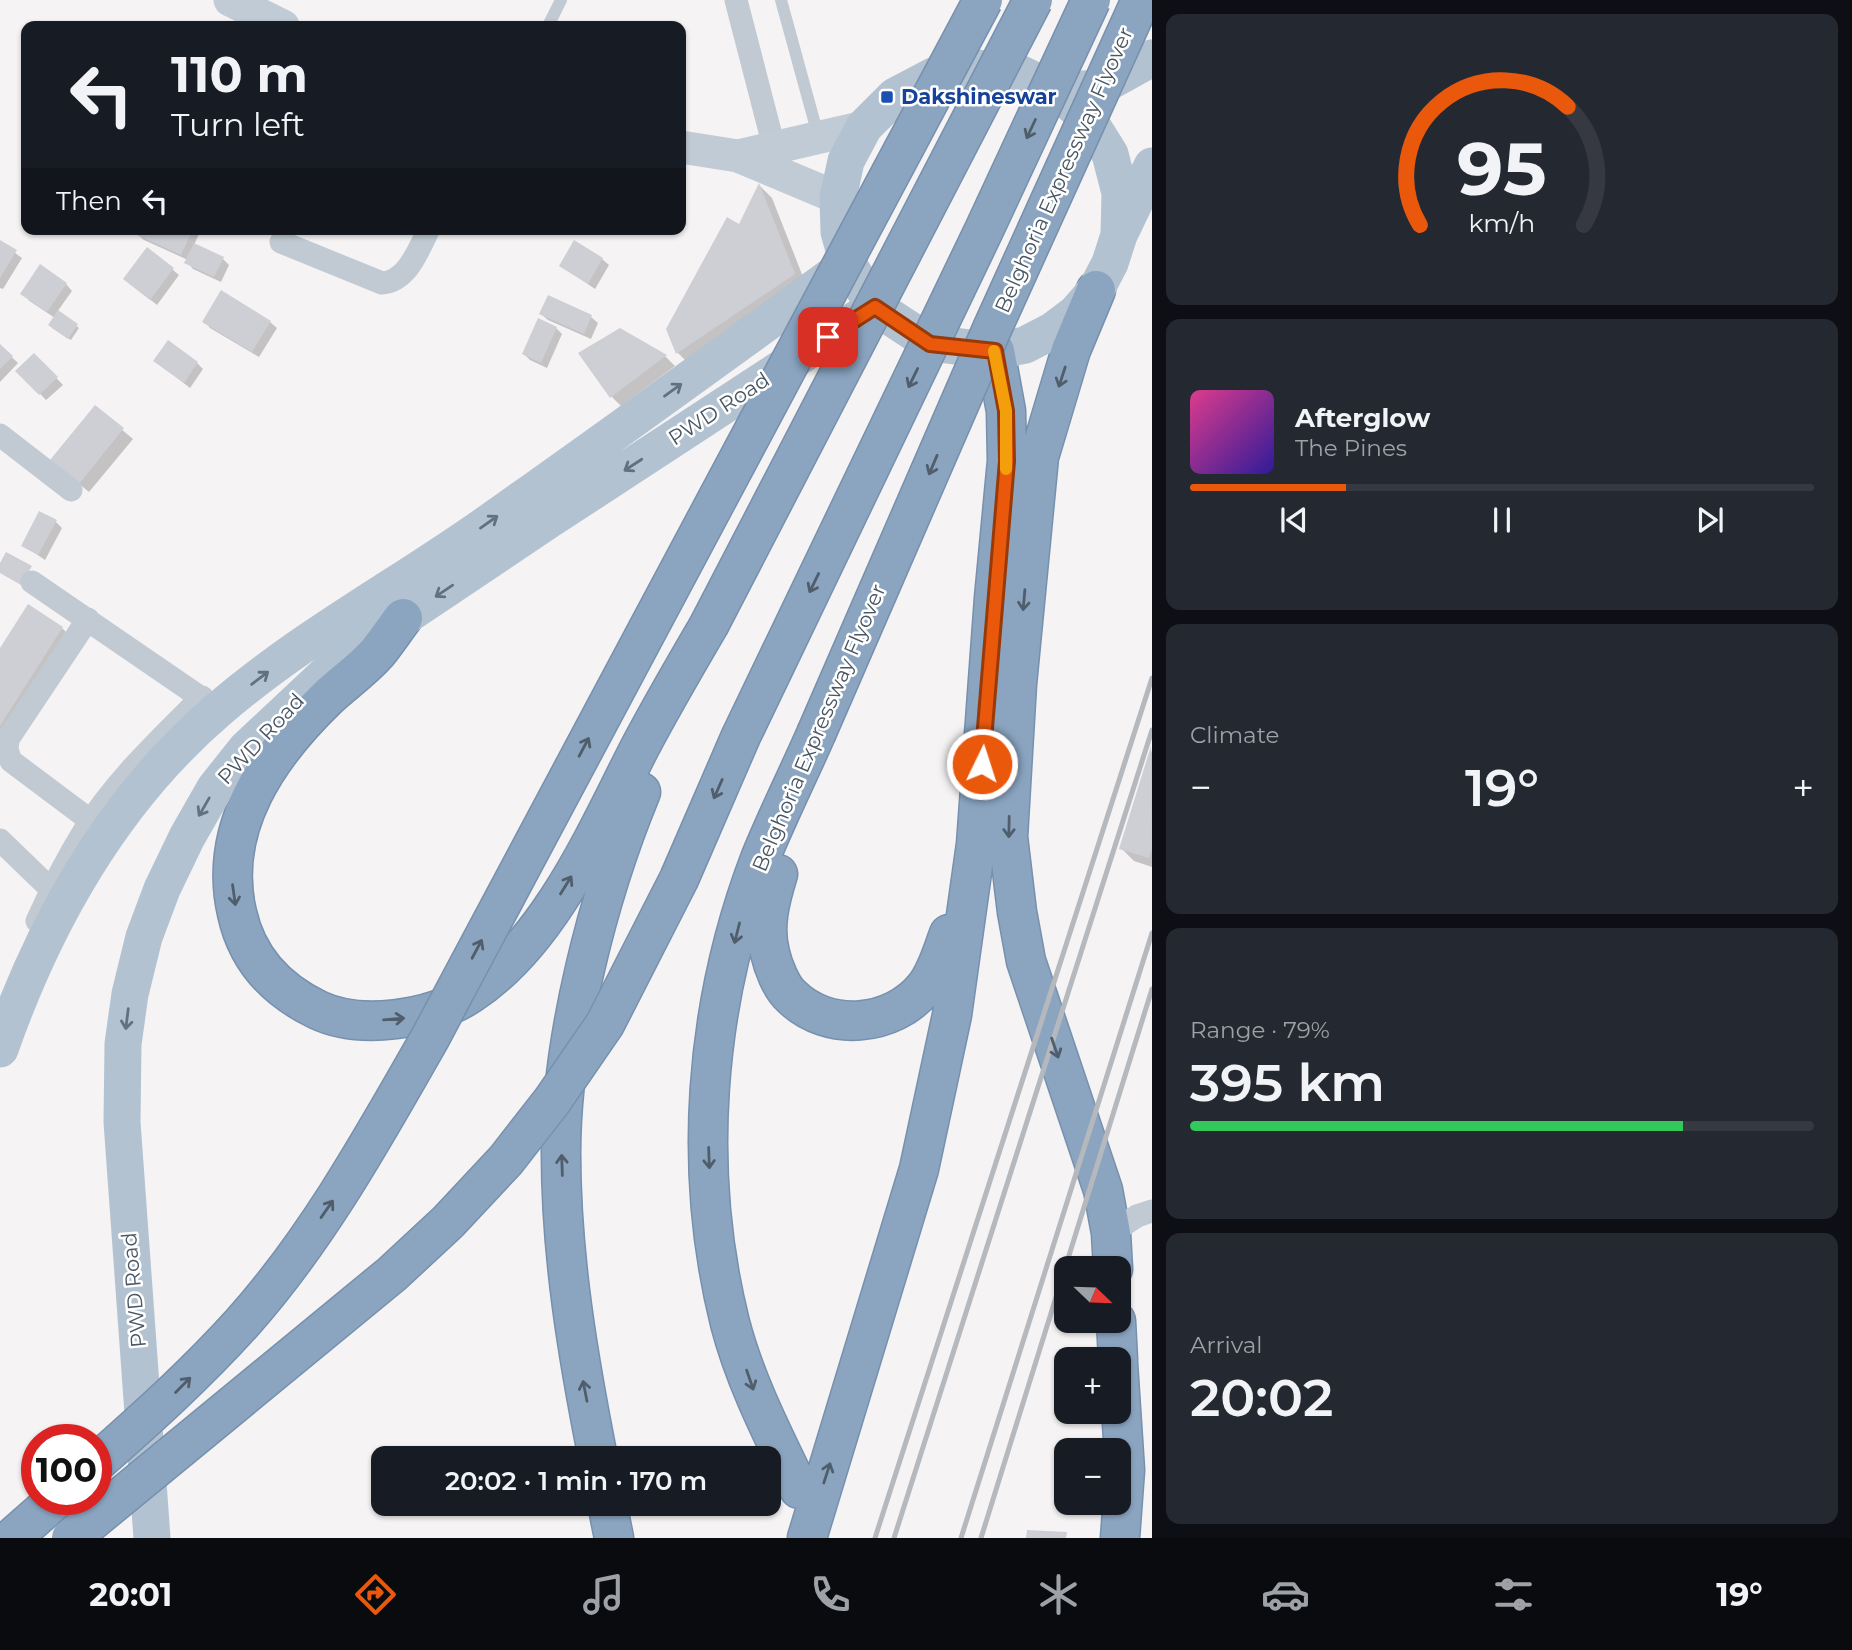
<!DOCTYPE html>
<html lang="en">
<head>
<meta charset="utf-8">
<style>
	:root { --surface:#171b24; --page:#242831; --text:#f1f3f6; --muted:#9ea1a6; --line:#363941; --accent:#ea580c }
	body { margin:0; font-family:Montserrat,sans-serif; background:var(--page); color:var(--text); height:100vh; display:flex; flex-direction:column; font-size:26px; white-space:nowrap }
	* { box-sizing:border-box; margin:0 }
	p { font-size:23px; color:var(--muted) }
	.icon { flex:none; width:38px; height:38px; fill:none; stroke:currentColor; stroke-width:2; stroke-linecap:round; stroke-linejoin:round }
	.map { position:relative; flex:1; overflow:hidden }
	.side { display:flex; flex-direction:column; gap:14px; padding:14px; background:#0d0f14; width:700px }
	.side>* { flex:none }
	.banner { position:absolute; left:21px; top:21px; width:665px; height:214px; border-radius:14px; box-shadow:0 2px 5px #0004; background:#171b24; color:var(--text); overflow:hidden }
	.needle { width:46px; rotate:113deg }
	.tools { position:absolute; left:1054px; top:1256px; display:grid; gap:14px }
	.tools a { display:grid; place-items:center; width:77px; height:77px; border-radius:14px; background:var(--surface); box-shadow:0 2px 5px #0004; font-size:35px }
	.speed { position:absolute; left:21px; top:1424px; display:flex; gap:14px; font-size:35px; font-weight:700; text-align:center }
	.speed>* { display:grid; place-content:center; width:91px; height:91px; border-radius:50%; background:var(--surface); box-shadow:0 2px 5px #0004; line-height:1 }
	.speed .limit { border:10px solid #d22; background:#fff; color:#111 }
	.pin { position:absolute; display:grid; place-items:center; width:60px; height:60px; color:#fff; margin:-30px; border-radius:14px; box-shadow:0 4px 10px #0006 }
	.me { position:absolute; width:77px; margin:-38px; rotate:4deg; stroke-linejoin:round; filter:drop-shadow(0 0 5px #0008) }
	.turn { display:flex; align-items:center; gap:24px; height:147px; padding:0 35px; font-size:32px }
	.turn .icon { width:91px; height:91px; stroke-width:2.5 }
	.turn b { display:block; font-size:49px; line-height:60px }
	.then { display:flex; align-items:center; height:66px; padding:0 35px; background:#0003; gap:14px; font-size:26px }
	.big { font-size:52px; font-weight:600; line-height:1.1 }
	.side .card { flex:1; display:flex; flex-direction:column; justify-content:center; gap:10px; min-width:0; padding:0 24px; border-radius:14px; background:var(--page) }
	.side .dial { align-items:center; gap:0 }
	.dial svg { height:182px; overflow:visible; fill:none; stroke:var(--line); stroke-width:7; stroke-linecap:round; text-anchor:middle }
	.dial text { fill:var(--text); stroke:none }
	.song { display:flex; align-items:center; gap:21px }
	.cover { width:84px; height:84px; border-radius:10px; background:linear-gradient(135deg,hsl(330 70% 55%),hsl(250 70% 35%)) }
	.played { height:7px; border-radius:4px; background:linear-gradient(90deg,var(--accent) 25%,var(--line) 25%) }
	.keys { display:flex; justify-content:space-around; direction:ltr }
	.heat { display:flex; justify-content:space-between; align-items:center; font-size:38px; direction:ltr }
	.charge { height:10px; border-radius:5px; background:linear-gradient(90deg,#34c759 79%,var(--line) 0) }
	.trip { position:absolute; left:371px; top:1446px; width:410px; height:70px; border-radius:14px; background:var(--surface); box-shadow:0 2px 5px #0004; font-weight:600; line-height:70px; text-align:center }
	.menu { display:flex; height:112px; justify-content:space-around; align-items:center; background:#090b0e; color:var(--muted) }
	.menu .icon { width:49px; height:49px }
	.menu .on { color:var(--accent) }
	.menu b { font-size:32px; color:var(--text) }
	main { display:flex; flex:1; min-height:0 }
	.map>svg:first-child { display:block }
	.shadow { fill:#0003 }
	.building { fill:#cdcfd5 }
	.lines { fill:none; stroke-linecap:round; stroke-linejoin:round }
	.highway-casing { stroke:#7690ad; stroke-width:41 }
	.lane { stroke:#c1cad2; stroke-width:12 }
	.street { stroke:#c1cad2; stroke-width:23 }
	.secondary { stroke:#c1cbd6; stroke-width:33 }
	.primary { stroke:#b3c2d1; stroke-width:37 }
	.highway { stroke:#8ba5c1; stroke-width:38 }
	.rail { stroke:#b5b8bd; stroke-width:5 }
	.highway-bridge-casing { stroke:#7690ad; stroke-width:41; stroke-linecap:butt }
	.highway-bridge { stroke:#8ba5c1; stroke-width:38 }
	.oneway { stroke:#505e6b }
	.oneway2 { stroke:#64717d }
	.route-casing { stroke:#983908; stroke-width:18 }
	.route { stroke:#ea580c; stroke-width:12 }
	.slow { stroke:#f59e0b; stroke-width:12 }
	.transit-dot { fill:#1a4fb4; stroke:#fff; stroke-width:2.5 }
	.labels { text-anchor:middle; stroke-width:5; stroke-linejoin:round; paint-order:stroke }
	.transit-label { font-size:21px; font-weight:bold; fill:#164399; stroke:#fff; text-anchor:start }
	.street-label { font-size:21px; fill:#4a5661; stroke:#fff }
</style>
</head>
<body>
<main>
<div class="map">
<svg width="1152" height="1538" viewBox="0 0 1152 1538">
	<rect width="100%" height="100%" fill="#f5f3f3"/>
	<path class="shadow" d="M760,186L772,198L807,287L691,366L678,353L668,329L740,226Z
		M139,229H194L199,234L194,245L223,259L229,265L221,282L193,269L187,262L188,260L144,240L137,234Z
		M0,242L22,258L3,289L0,288Z
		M148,249L179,275L157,305L132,285Z
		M602,259L609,265L595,289L561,266Z
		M66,284L72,291L57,312L79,328L71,340L52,328L55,318L28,300Z
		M549,298L591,317L598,323L591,339L548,320L541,314Z
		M204,321L270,322L277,328L259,357L210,328Z
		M556,328L562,334L547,368L530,360L524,354Z
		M620,330L666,357L675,366L621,406L612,397Z
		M0,346L18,363L0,382Z
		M34,355L63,385L46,400L18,371Z
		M155,361L197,363L203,369L190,388Z
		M95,407L133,439L89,492L62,470Z
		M56,522L62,528L45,560L23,545Z
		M62,628L72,638L0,736V652Z
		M1152,750V867L1134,861L1121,848Z"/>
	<path class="building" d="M759,183L795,274L676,354L666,329L727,217L739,224Z
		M137,229H193L181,255L135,234Z
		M0,240L17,250L0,278Z
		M574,240L603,258L588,284L559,266Z
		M194,243L224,257L214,277L184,263Z
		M147,247L174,268L150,300L123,279Z
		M40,264L67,283L47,312L20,294Z
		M221,290L271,321L252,352L202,322Z
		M548,295L592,315L584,334L539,314Z
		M58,310L78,324L68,339L48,325Z
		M538,318L557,327L541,363L522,354Z
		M620,328L667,355L610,398L578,353Z
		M168,340L198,362L184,383L153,361Z
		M0,344L13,356L0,369Z
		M34,353L58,377L39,395L15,371Z
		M95,405L124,428L79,484L50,460Z
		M39,511L57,520L38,555L21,546Z
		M6,552L32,566L21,585L0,573V563Z
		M28,604L63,627L0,726V648Z
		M1151,746L1152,849L1149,858L1119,849Z
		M1027,1530L1067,1532L1066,1538H1026Z"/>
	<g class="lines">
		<g class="highway-casing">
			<path id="highway" d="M1096,290L1071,350L1039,457L1017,684L1008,837L1017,912L1026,961L1103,1190L1111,1233L1113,1269
				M403,618C394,630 386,642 377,653C362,670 344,682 328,697C269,754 217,827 237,913C247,959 276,990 318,1010C360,1030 431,1020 470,994C550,942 597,831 639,749C661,707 685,666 709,625
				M778,874C770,900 763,926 770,953C773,966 781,987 791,996C828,1033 893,1027 925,987C937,972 942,952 949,934
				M1116,1321L1118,1360
				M1118,1363L1125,1470L1120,1538
				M598,1458C578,1357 561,1256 561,1153C561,1040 598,896 641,792
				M799,1489C773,1435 745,1381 730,1323C692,1171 704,1006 760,859C777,817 798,775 816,734
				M607,1503L614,1538
				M12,1538L55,1500
				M807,1538L919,1169L952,1015L976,844L994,598L1007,461L1006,411L995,351"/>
		</g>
		<path class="lane" d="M781,0L818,135
			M548,26L561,0"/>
		<path class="street" d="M736,0L774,147L773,160
			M281,242L382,283C408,281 418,250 429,229
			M0,435L71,490
			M32,582L213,706
			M88,619L8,739L7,750L11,761L91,821
			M0,840L61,899
			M37,921C51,890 66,860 84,831C116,780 160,739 202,697
			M1111,1233L1137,1216L1152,1211"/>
		<path class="secondary" d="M230,0L283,26
			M681,147L738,156L838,198
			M738,156L864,127"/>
		<path class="primary" d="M1084,89L1098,88L1152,58
			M1119,235L1120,193L1110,154L1088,119L1058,92L1019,73L976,68L933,76L895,96L864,127L846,161L838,198L839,232L848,264L875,307L930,343L995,351L1025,345L1052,331L1076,313L1096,290L1110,263L1119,235L1152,166
			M0,1049C45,921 114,799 218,710C300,639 397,587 485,525C606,440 725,353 844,267
			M152,1538L122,1122L123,1044L130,994L144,937L162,889L187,837L215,788L246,749L325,675L403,618L549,520L875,307"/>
		<use href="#highway" class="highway"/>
		<path class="rail" d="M875,1538L1152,678
			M894,1538L1152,730
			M961,1538L1152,933
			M981,1538L1152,989"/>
		<g class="highway-bridge-casing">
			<path id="highway-bridge" d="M709,625L1033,0
				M816,734L992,329L1141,0
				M96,1463C147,1418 197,1373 242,1323C318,1238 374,1136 430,1038L983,0
				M71,1538L392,1274L448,1222L506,1160L552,1101L605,1024L679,879L741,736L984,230L1091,0"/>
		</g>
		<use href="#highway-bridge" class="highway-bridge"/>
	</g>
	<defs><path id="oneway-shaft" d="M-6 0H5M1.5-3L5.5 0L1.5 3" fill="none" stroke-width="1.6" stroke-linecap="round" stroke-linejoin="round" transform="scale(1.75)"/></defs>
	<g class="oneway">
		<use href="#oneway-shaft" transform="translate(1031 129) rotate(115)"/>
		<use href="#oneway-shaft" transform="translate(1062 377) rotate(108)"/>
		<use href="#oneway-shaft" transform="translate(913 378) rotate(116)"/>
		<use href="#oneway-shaft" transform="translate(933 465) rotate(113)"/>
		<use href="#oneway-shaft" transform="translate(814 583) rotate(116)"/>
		<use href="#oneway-shaft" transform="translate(1024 600) rotate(95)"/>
		<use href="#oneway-shaft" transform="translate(584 747) rotate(-62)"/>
		<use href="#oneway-shaft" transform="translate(718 789) rotate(114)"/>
		<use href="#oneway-shaft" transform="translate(1009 827) rotate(91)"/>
		<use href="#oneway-shaft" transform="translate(566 885) rotate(-58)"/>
		<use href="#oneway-shaft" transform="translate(234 895) rotate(82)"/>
		<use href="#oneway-shaft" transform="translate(737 933) rotate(104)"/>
		<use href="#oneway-shaft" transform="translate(477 949) rotate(-62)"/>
		<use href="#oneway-shaft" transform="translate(394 1019) rotate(-5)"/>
		<use href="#oneway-shaft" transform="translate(1055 1048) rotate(71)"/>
		<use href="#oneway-shaft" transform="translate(709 1158) rotate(88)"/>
		<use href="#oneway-shaft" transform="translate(562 1165) rotate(-92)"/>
		<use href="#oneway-shaft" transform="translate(327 1209) rotate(-55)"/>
		<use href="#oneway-shaft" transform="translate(750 1380) rotate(71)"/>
		<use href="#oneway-shaft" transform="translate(183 1385) rotate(-45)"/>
		<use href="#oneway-shaft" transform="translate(585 1391) rotate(-101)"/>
		<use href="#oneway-shaft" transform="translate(827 1473) rotate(-72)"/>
	</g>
	<g class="oneway2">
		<use href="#oneway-shaft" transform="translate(673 390) rotate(-36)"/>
		<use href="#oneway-shaft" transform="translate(633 465) rotate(147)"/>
		<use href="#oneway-shaft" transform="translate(489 522) rotate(-35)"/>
		<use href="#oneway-shaft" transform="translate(444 591) rotate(146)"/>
		<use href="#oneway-shaft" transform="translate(260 678) rotate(-37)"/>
		<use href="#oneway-shaft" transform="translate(204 807) rotate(120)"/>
		<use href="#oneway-shaft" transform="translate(127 1019) rotate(97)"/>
	</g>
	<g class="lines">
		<g class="route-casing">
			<path id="route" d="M828,337L875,307L930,344L995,351L1006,411L1007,461L982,764"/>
		</g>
		<use href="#route" class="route"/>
		<path class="slow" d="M994,351L1006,411V469"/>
	</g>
	<rect class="transit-dot" x="880" y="90" width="14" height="14" rx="3.5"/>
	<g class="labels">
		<g class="transit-label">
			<text x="901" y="104">Dakshineswar</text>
		</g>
		<g class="street-label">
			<text transform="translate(1064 170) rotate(-66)" y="7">Belghoria Expressway Flyover</text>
			<text transform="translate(719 409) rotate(-33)" y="7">PWD Road</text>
			<text transform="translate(819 728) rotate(-67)" y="7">Belghoria Expressway Flyover</text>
			<text transform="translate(261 739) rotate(-47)" y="7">PWD Road</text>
			<text transform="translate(134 1290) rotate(-95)" y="7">PWD Road</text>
		</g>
	</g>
</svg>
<div class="tools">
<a><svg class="needle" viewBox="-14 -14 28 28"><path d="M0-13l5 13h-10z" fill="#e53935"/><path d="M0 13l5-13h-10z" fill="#9ea1a6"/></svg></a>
<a>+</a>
<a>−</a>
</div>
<div class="speed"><div class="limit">100</div></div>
<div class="pin" style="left:828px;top:337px;background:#d93025"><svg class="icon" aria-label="arrive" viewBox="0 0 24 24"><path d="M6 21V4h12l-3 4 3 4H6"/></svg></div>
<svg class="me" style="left:982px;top:764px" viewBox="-20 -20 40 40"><circle r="17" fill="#ea580c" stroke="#fff" stroke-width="3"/><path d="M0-11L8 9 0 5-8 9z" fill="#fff"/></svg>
<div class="trip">20:02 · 1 min · 170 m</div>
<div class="banner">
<div class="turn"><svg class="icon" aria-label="left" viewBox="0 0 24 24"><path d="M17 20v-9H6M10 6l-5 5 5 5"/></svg><div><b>110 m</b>Turn left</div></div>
<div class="then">Then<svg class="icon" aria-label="left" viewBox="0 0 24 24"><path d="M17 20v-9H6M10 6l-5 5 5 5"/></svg></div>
</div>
</div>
<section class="side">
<div class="card dial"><svg viewBox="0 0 100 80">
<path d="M14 69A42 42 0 1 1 86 69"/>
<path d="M14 69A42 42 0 0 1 79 17" stroke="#ea580c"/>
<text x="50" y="56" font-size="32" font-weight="700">95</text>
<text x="50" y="72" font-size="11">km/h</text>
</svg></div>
<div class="card">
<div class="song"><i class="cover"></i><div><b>Afterglow</b><p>The Pines</p></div></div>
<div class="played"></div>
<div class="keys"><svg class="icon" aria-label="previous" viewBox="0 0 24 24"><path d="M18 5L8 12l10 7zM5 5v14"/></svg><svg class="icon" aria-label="pause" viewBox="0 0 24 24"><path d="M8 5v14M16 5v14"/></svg><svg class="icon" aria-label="next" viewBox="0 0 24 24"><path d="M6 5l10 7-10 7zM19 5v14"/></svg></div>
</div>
<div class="card"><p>Climate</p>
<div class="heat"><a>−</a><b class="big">19°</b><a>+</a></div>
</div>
<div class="card"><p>Range · 79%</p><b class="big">395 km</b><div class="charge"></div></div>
<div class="card"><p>Arrival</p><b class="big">20:02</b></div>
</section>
</main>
<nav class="menu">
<b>20:01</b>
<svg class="icon on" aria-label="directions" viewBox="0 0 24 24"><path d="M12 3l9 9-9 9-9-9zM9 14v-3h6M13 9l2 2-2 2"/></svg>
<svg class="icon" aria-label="music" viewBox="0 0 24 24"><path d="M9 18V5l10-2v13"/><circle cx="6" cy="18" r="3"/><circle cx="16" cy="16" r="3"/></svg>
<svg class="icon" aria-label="phone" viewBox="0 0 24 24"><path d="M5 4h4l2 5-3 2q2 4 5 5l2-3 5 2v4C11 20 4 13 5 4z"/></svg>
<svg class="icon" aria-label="climate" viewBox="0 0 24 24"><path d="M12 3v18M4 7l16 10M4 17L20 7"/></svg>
<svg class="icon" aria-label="car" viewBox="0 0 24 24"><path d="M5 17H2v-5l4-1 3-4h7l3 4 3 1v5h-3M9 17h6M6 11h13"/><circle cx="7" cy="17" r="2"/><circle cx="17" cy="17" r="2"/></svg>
<svg class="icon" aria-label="filters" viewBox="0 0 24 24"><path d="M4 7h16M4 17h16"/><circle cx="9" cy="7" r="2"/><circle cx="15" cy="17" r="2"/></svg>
<b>19°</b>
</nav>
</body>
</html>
